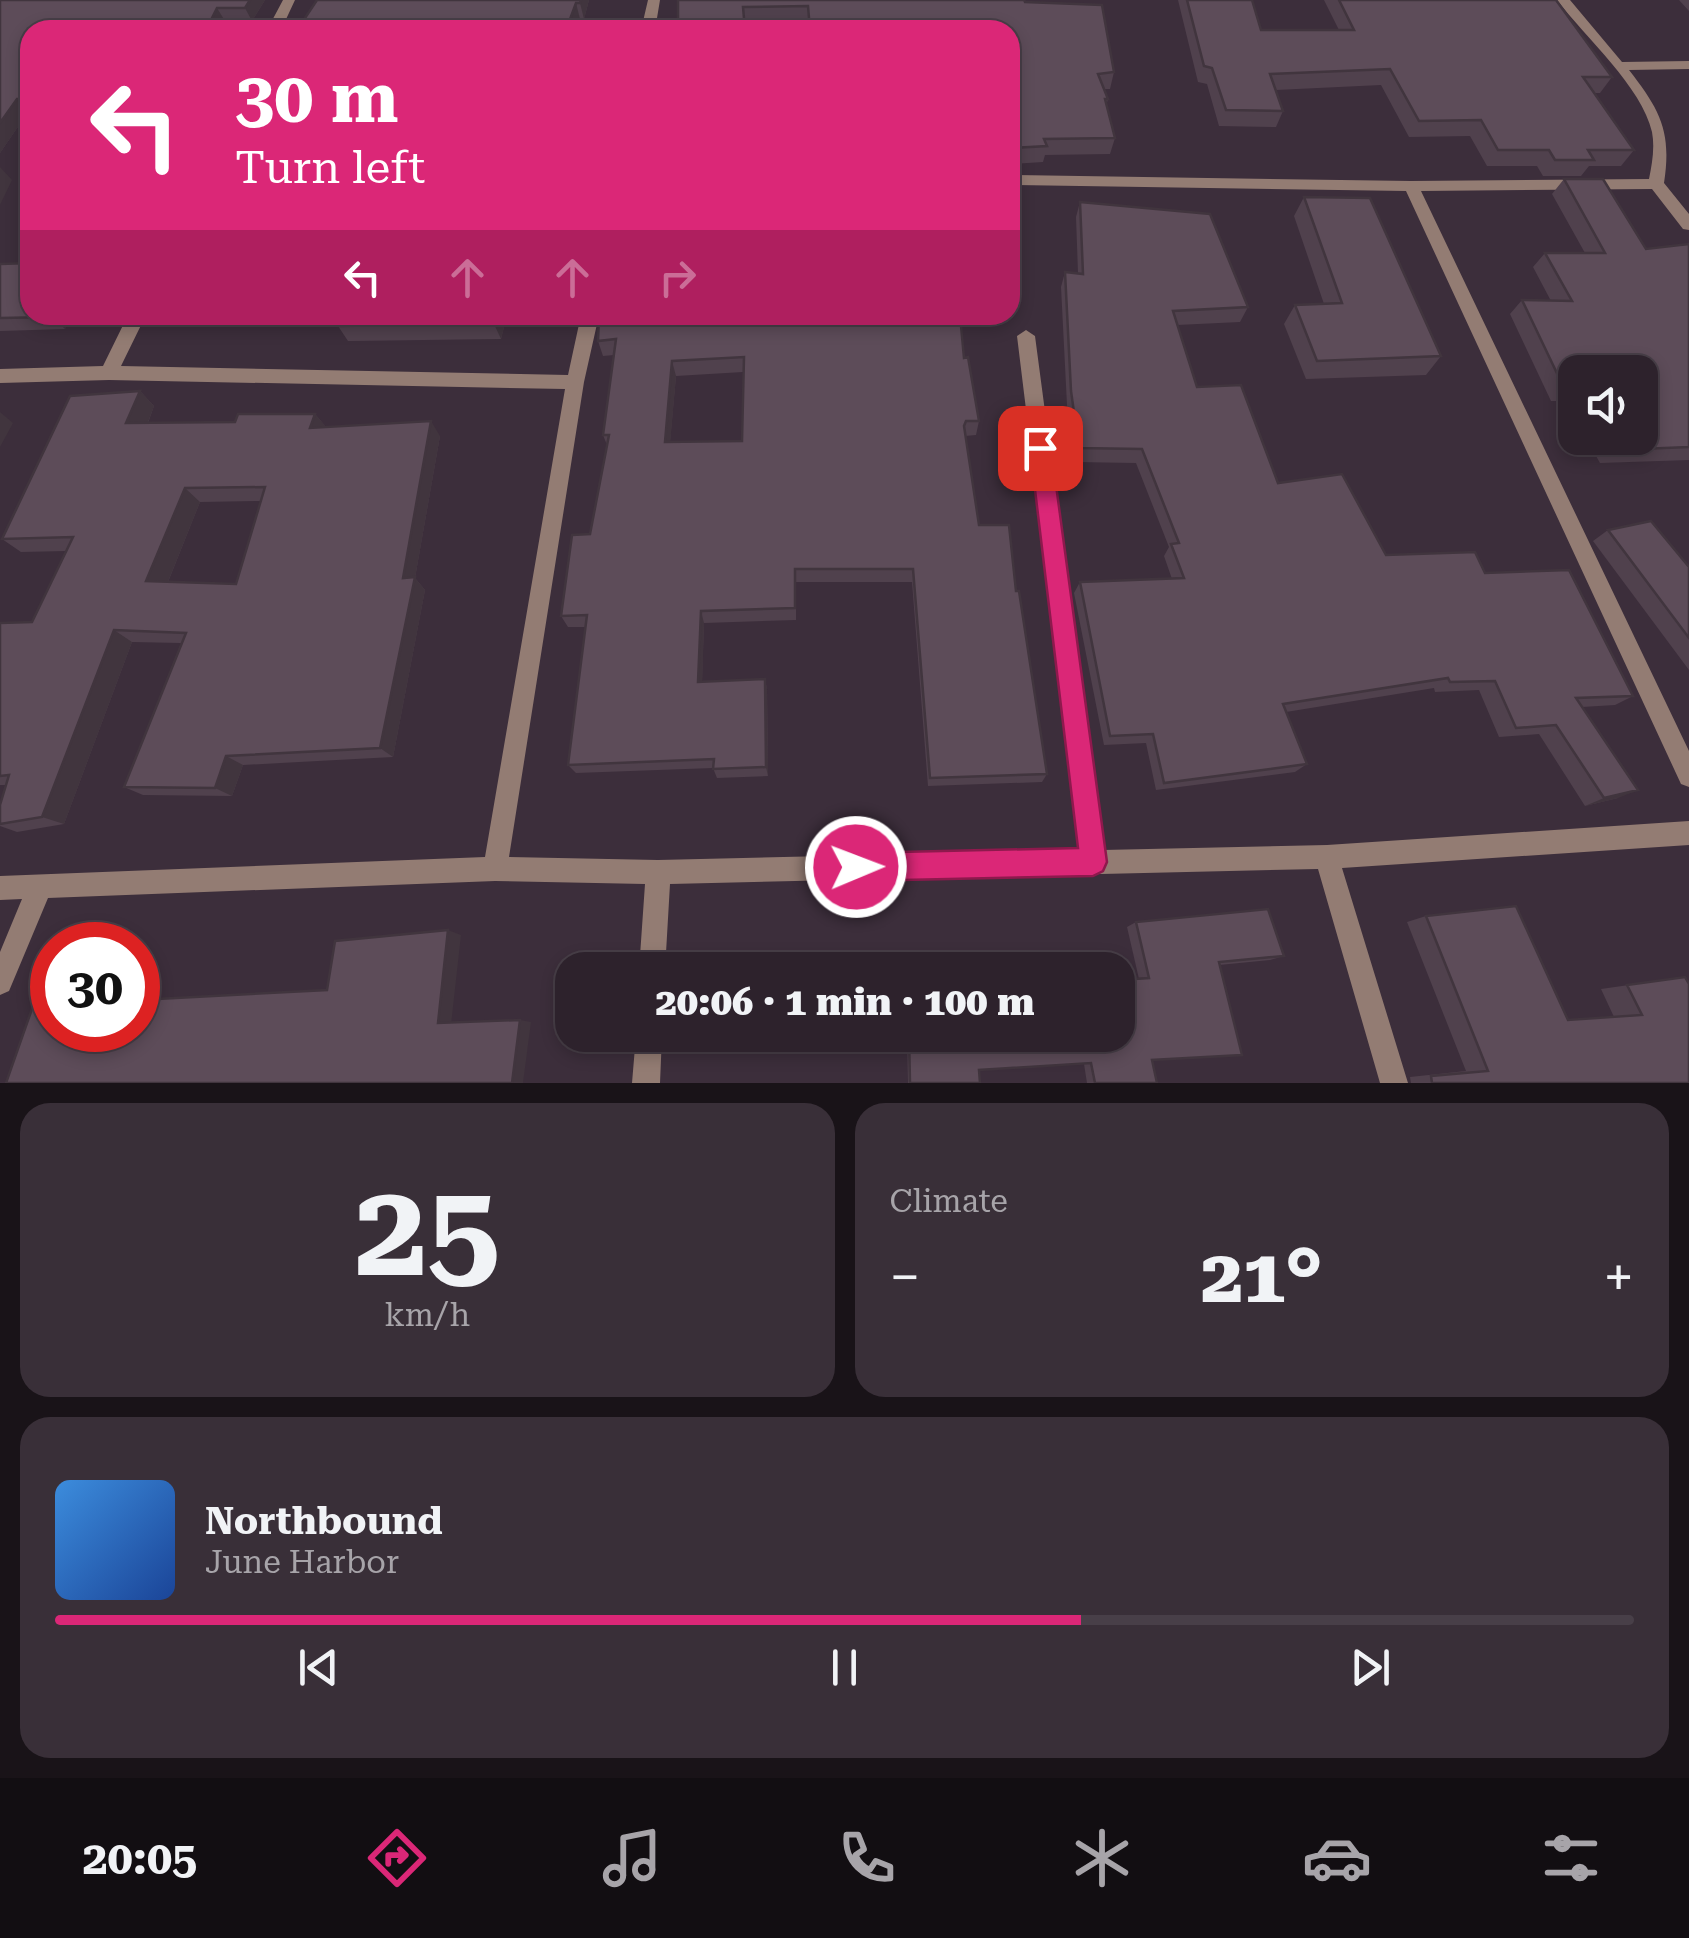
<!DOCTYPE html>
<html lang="en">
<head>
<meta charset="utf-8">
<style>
	:root { --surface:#2d222c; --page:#392f38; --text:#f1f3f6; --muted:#a7a4a9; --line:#483f48; --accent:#db2777 }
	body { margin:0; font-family:"Roboto Serif",serif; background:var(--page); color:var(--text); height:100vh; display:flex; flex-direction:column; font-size:38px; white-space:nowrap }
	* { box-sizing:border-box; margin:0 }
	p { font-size:32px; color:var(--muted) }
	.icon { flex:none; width:55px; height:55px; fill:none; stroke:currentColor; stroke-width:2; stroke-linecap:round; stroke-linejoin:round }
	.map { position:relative; height:1083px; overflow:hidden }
	.sheet { display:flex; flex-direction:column; gap:20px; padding:20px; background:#191318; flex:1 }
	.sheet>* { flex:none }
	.guide { position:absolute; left:20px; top:20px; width:1000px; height:305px; border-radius:30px; box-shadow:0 5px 15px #0003,0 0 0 2px var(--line); background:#db2777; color:#fff; overflow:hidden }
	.controls { position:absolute; left:1558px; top:355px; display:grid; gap:20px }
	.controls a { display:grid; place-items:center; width:100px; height:100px; border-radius:20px; background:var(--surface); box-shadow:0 5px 15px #0003,0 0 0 2px var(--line); font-size:50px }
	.speed { position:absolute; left:30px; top:922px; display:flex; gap:20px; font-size:50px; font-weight:700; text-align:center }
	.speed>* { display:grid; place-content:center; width:130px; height:130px; border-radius:50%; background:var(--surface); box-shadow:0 5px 15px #0003,0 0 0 2px var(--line); line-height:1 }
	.speed .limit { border:15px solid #d22; background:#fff; color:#111 }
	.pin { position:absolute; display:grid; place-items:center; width:85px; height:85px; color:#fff; margin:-42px; border-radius:20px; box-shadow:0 5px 15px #0006 }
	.me { position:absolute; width:110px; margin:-55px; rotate:89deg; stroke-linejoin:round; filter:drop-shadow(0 0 8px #0008) }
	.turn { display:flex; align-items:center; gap:35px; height:210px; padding:0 50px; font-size:45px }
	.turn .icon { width:130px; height:130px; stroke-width:2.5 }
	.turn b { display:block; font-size:70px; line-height:85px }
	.lanes { display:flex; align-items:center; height:95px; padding:0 50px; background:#0003; justify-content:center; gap:50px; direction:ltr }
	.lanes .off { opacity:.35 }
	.big { font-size:75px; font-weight:800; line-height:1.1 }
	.sheet .card { flex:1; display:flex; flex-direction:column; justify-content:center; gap:15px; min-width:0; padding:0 35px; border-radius:30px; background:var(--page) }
	.sheet .dial { align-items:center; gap:0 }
	.dial b { font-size:130px; line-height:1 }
	.song { display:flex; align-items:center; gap:30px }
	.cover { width:120px; height:120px; border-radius:15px; background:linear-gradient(135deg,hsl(210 70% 55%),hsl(220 70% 35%)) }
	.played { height:10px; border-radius:5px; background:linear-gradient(90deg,var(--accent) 65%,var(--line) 65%) }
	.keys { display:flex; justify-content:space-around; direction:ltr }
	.heat { display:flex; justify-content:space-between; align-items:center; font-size:55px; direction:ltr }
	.sheet .tiles { flex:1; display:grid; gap:20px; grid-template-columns:1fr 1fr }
	.card:last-child { grid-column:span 2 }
	.trip { position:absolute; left:555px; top:952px; width:580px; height:100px; border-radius:30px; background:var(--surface); box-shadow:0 5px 15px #0003,0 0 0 2px var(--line); font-weight:800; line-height:100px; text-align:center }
	.tab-bar { display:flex; height:160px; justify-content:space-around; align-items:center; background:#120e12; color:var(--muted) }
	.tab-bar .icon { width:70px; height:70px }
	.tab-bar .on { color:var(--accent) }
	.tab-bar b { font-size:45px; color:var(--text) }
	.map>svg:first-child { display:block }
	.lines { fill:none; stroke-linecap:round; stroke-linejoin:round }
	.minor { fill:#937c73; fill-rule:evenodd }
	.wall { fill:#50414d; fill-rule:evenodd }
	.shaded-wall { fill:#41353e }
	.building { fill:#5d4c59; stroke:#41353e; stroke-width:2.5; fill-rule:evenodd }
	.route { fill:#db2777; stroke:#8e194d; stroke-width:2.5 }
</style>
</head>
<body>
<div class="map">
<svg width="1689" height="1083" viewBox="0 0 1689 1083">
	<rect width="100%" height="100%" fill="#3c2e3b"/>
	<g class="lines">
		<path class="minor" d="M283,0H295L281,30H267Z
			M648,0H660L655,30H641Z
			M1557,0H1570L1622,62L1689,61V69L1629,70C1660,110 1672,131 1664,183L1689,214V230L1683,229L1652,189L1421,191L1689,751V787L1681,784L1406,191L1010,185V175L1411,181L1649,179C1652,164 1655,148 1652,132C1642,87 1585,37 1557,0Z
			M128,315H146L121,366L568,375L581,315H599L584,382L509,857L658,860L1080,850L1017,336L1026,330L1035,336L1103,850L1327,845L1689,821V845L1342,868L1408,1083H1380L1318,869L670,884L665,970H639L645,884L495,881L48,898L9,991L0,995V952L22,899L0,900V876L485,857L565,389L109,380L0,383V369L103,366Z
			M636,1035H662L660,1083H632Z"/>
	</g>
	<path class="wall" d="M0,0H265L252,21L30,30V112H28L0,153Z
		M317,0H589L584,19H580L576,30H297Z
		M678,0L1025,2L1114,72L1110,89H1105L1108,99L1106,106L1115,138L1110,154L1045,155L1043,162L1010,164V30L809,22L744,24Z
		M1178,0H1252L1261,30H1339L1324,0H1556L1612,77L1600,93H1594L1634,150L1621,166H1589L1581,176H1543L1537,166H1487L1470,136L1409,137L1381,85L1276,90L1283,111L1276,127L1219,126L1207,84L1198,82Z
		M1679,0H1689V11Z
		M1564,179L1646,249L1689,244V460L1600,463L1586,438H1640L1575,372V418L1565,401H1551L1510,314L1522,300L1551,301L1533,267L1545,253H1585L1552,194Z
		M1304,197L1441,356L1426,375L1306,379L1284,324L1295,305L1324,304L1294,216Z
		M1080,202L1248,307L1240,322L1177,325L1197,387L1278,483L1386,555L1485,573L1633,696L1615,705L1582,707L1618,798L1585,806L1539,734L1499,737L1479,690L1435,692L1434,688L1286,712L1307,764L1295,772L1156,790L1146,743L1104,745L1074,593L1080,582L1172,579L1164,556L1169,547L1136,463L1075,462L1067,405L1061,287L1065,272L1078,273L1076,217Z
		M0,264L30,315H73L65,329L0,331Z
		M342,315H507L501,339L348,341L338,326Z
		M599,315L964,358L979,421L976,435L965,436L979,525L1016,591L1047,774L1042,782L928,786L912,582H796V620L704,623L702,681L765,679L767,689L768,776L717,778L713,768L576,773L568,765L585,627H568L561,616L590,534L607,445L603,435L614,355L603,356L598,341ZM743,372L742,441L670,442L676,376Z
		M140,391L154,406L148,423L235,422L315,414L326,427L440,436L415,578L425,590L393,757L243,765L232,796L143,795L124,787L181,643L132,642L64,824L17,832L0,826V805L6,785H0V623L32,622L66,551L21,552L2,539ZM261,501L236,584L168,582L200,502Z
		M1608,530L1689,567V670L1593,541Z
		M1426,916L1568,1020L1614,1017L1601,989L1685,977L1689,1083H1411L1410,1077L1466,1071L1407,922Z
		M1136,922L1284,956L1270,960L1219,965L1152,1060L1157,1083H1087L1084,1064L979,1070L980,1083H908L907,1035H1118L1139,979L1127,927Z
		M703,1035H811L812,1044L707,1053L703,1052Z"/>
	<path class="shaded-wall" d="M250,0H265L252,21L245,8Z
		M581,0H589L584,19L580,3Z
		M576,3L580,19L576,30H566Z
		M217,8L225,21L221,30H206Z
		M17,99L28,112L0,153V123Z
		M0,167L12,180L0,205Z
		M54,315H73L65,329L53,317Z
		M496,315H507L501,339L494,324Z
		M672,361L676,376L669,456L665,442Z
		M140,391L154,406L142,438L126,423Z
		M0,412L13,423L0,447Z
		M315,414L327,428H310Z
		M431,421L440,436L415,578L425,590L393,757L380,748L403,578Z
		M185,488L200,502L163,594L146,581Z
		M701,611L704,623L702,692L698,682Z
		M114,630L132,642L64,824L42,817Z
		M765,679L767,689L768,776L766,767Z
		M226,756L243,765L232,796L215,788Z
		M1638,790L1618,798L1585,806L1604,798Z
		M448,930L461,935L451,1025L438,1023Z
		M520,1020L531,1022L523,1083H512Z"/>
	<path class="building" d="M0,0H250L245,8H217L206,30H30V99H17L0,123Z
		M317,0H581L580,3H576L566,30H297Z
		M678,0H1024L1025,2L1102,5L1114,72L1098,74L1108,99H1105L1115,138L1044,139L1047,146L1010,148V30H810L808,6L743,7L745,30H678Z
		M1187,0H1252L1261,30H1354L1339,0H1556L1612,77H1583L1634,150H1588L1594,160H1555L1549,150H1498L1481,120L1419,121L1390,69L1270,74L1283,111L1226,110L1212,68L1204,66Z
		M1564,179H1603L1646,249L1689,244V447L1616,450L1608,438H1640V372H1575V388H1564L1522,300L1572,301L1545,253H1605Z
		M1304,197L1370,198L1441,356L1317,361L1295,305L1342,303Z
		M1080,202L1210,214L1248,307L1173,311L1197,387L1241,385L1278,483L1342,474L1386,555L1475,552L1485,573L1569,570L1633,696L1576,698L1638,790L1604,798L1556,725L1516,728L1495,681L1450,682L1448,678L1283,704L1307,764L1164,783L1153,734L1110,736L1080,582L1184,578L1171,544L1179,543L1142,449L1079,448L1071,391L1065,272L1083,274Z
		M30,263V315H54L53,317L0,318V264Z
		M342,315H496L494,324L338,326Z
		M599,315H960L964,358L968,357L979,421H966L964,426L979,525H1009L1016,591H1019L1047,774L930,778L913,569H795V608L701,611L698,682L765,679L766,767L713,769L714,759L568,765L587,615L561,616L572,535L590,534L609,435H603L616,339L598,341ZM744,357L742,441L665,442L672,361Z
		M140,391L126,423L235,422L238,414H315L310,428L431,421L403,578L415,577L380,748L226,756L215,788L124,787L186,633L114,630L42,817L0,824V805L9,775L0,776V623L32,622L73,537L2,539L70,396ZM265,487L236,584L146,581L185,488Z
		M1651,521L1689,567V638L1608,530Z
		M1516,906L1568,1020L1642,1015L1627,985L1685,977L1689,984V1083H1432L1431,1076L1488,1071L1426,916Z
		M1268,909L1284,956L1219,962L1242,1055L1152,1060L1157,1083H1095L1091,1063L979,1070L980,1083H910L909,1035H1118V980L1149,978L1136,922Z
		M448,930L438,1023L520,1020L512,1083H6L33,1006L52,1005V1030H138V1000L327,990L335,941Z
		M703,1035H811V1043L703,1052Z"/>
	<path class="route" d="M1040,440L1051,448L1107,862L1103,871L1093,876L856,881L846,877L842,867L846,857L856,853L1078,848L1030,448Z"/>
</svg>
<div class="controls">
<a><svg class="icon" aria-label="sound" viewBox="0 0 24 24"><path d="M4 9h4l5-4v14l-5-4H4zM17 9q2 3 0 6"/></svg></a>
</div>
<div class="speed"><div class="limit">30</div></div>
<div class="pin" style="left:1040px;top:448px;background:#d93025"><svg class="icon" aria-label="arrive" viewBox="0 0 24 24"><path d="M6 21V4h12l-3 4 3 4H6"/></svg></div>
<svg class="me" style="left:856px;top:867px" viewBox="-20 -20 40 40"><circle r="17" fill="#db2777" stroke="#fff" stroke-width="3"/><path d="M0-11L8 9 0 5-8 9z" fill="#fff"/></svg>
<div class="trip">20:06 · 1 min · 100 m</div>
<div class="guide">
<div class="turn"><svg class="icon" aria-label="left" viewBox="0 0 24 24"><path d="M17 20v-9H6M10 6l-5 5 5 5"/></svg><div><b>30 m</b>Turn left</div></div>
<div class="lanes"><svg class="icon" aria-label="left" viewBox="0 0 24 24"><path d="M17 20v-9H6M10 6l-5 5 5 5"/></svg><svg class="icon off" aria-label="ahead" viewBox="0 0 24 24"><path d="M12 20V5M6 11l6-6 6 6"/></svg><svg class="icon off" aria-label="ahead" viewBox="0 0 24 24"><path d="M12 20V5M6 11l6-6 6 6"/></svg><svg class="icon off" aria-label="right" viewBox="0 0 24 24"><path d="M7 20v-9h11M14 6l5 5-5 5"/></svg></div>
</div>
</div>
<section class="sheet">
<div class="tiles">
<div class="card dial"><b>25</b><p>km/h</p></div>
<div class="card"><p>Climate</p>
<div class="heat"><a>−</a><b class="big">21°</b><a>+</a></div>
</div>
<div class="card">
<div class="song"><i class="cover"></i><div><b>Northbound</b><p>June Harbor</p></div></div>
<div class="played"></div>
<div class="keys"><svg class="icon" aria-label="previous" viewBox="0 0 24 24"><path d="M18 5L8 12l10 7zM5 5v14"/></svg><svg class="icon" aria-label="pause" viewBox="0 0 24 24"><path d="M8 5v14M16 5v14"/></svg><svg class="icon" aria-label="next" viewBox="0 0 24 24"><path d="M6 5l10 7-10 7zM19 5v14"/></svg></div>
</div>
</div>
</section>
<nav class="tab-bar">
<b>20:05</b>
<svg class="icon on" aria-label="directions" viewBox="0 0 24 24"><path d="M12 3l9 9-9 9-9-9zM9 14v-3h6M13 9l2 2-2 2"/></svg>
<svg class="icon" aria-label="music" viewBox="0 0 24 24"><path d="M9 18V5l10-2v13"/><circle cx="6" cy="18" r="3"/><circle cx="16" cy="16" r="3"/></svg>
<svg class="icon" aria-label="phone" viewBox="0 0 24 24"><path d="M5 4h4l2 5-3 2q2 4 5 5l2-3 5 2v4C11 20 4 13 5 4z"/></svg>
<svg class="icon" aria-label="climate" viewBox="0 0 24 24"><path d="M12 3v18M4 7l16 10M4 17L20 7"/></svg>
<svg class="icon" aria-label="car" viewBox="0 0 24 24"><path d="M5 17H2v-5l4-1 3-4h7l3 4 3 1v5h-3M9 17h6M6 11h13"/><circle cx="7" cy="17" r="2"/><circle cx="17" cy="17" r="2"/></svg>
<svg class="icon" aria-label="filters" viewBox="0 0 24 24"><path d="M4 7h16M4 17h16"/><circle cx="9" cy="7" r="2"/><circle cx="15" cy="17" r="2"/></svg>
</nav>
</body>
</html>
